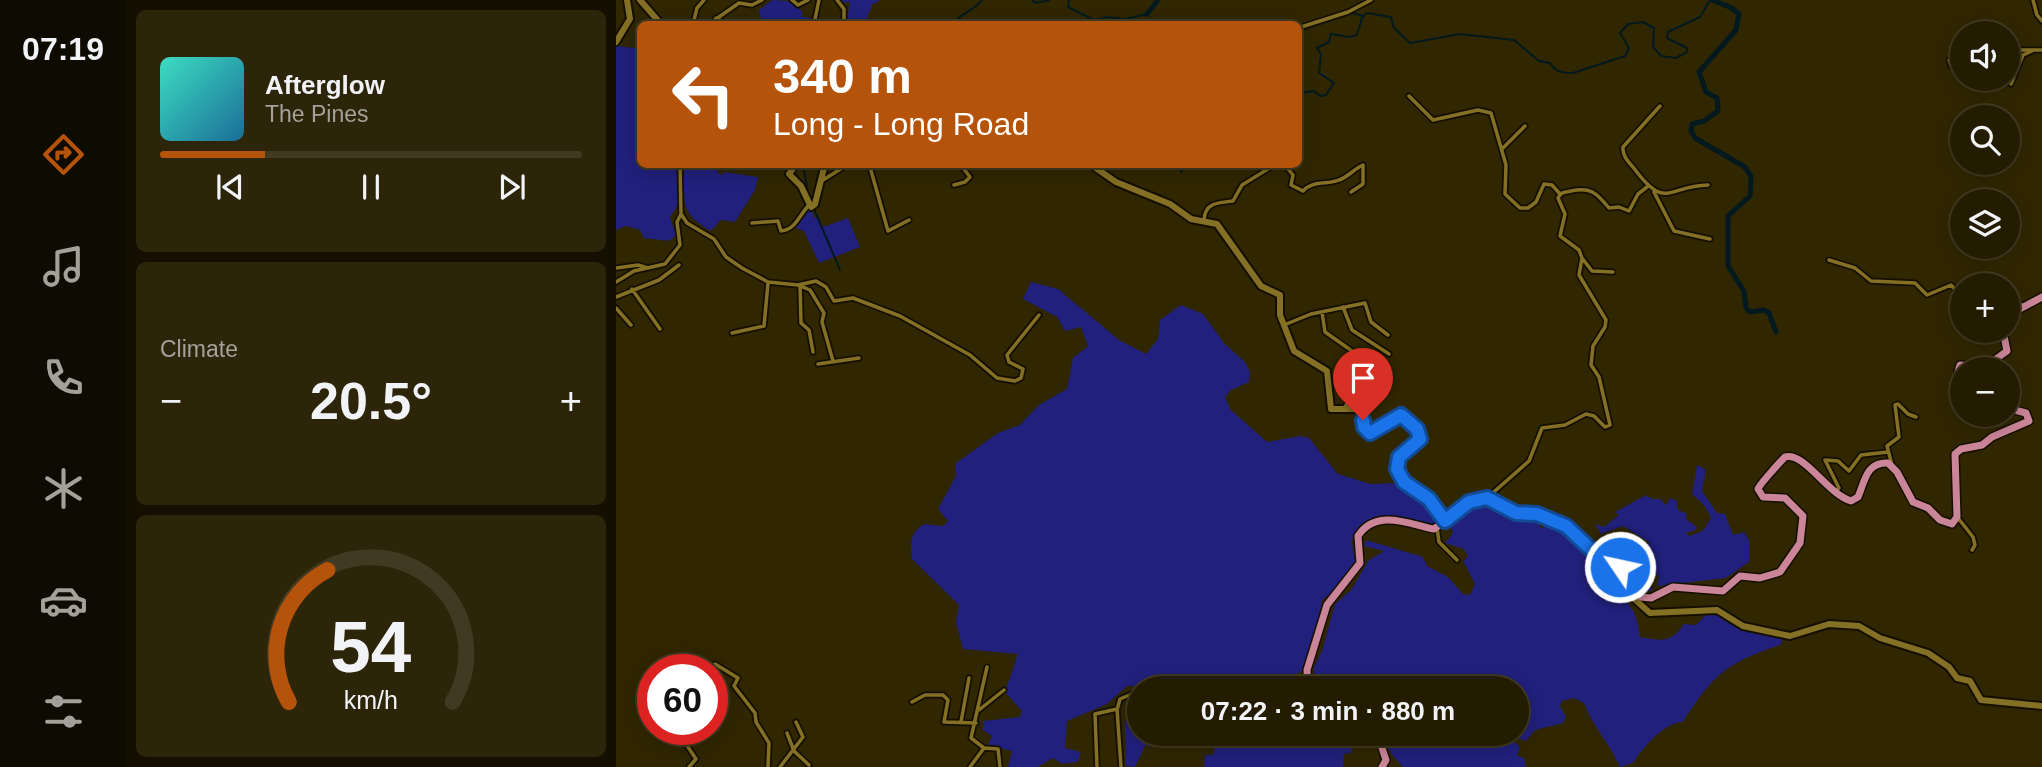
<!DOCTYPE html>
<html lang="en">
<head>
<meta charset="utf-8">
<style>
	:root { --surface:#241c00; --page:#2c250a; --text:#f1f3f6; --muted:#a3a199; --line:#413a22; --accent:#b45309 }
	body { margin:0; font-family:Arial,sans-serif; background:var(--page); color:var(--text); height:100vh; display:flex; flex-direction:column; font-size:26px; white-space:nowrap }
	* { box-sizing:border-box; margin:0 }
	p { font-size:23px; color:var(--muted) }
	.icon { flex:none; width:38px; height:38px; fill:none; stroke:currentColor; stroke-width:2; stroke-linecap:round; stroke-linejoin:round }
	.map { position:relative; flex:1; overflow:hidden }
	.details { display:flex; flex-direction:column; gap:10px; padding:10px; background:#140f00; width:490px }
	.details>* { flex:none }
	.top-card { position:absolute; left:21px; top:21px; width:665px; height:147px; border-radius:10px; box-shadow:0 4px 18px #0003,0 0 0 2px var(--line); background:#b45309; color:#fff; overflow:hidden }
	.controls { position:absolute; left:1334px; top:21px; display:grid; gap:14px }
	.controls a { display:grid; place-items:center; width:70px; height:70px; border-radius:50%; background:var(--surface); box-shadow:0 4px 18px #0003,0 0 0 2px var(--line); font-size:35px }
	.speed { position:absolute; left:21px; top:654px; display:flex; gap:14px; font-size:35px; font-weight:700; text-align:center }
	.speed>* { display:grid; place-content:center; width:91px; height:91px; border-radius:50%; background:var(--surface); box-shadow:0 4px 18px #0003,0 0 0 2px var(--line); line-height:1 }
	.speed .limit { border:10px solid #d22; background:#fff; color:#111 }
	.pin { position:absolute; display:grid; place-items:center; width:60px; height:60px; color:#fff; margin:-72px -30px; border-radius:50% 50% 50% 0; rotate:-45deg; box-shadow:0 0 7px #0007 }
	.pin .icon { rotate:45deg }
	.me { position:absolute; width:77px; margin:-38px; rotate:304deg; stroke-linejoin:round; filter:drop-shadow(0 0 5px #0008) }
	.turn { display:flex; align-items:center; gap:24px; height:147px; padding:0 21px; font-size:32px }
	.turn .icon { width:91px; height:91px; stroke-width:2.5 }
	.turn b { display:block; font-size:49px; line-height:60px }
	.big { font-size:52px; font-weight:700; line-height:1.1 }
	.details .widget { flex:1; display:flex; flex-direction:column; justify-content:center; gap:10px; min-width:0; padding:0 24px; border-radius:10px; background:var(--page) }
	.details .dial { align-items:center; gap:0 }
	.dial svg { height:182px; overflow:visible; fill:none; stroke:var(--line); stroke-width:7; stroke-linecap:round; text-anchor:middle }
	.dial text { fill:var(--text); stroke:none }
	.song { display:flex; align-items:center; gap:21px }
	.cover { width:84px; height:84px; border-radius:10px; background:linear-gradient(135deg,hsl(170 70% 55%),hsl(200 70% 35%)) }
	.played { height:7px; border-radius:4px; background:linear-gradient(90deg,var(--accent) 25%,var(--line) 25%) }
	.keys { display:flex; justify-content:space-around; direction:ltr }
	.heat { display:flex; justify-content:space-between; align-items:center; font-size:38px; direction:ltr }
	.trip { position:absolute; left:511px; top:676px; width:402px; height:70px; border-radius:35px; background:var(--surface); box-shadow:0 4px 18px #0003,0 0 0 2px var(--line); font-weight:700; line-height:70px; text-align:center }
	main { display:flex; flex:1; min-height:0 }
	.tab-bar { display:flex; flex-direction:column; width:126px; justify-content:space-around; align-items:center; background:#0e0b00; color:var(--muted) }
	.tab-bar .icon { width:49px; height:49px }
	.tab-bar .selected { color:var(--accent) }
	.tab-bar b { font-size:32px; color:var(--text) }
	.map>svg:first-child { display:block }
	.green { fill:#21207c }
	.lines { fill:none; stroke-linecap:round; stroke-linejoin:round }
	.stream { stroke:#021a1f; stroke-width:2 }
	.river { stroke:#021a1f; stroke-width:5 }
	.street-casing { stroke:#150f00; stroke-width:7 }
	.secondary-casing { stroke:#150f00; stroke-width:10 }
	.primary-casing { stroke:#150f00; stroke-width:10 }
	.street { stroke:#847024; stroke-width:3.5 }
	.secondary { stroke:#847024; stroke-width:6 }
	.primary { stroke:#cb8599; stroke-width:7 }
	.route-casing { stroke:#114b97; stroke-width:18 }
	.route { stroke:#1a73e8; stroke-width:12 }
</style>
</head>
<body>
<main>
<nav class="tab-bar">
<b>07:19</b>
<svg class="icon selected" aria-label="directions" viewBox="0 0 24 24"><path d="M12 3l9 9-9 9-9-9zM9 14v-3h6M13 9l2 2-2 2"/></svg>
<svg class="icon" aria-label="music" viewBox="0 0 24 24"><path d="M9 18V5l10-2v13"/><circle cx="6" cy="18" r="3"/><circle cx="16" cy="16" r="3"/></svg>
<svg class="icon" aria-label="phone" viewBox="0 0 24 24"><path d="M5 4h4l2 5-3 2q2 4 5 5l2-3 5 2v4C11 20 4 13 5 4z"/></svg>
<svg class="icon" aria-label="climate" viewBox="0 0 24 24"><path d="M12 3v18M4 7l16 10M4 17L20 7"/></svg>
<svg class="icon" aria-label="car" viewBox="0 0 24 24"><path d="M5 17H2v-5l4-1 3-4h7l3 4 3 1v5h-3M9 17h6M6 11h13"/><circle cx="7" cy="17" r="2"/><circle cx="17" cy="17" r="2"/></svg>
<svg class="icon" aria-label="filters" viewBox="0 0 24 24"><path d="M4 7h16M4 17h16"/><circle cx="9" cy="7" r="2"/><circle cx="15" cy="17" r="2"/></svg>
</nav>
<section class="details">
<div class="widget">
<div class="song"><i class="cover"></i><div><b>Afterglow</b><p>The Pines</p></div></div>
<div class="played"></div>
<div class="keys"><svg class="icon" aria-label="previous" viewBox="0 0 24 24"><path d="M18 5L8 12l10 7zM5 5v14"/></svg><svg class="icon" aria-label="pause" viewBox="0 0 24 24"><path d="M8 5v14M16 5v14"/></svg><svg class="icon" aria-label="next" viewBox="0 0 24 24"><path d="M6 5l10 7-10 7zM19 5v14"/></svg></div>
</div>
<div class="widget"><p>Climate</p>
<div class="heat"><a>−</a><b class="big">20.5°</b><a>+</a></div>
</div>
<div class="widget dial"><svg viewBox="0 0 100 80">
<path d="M14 69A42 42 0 1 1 86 69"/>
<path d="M14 69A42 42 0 0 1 31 11" stroke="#b45309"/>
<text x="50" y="56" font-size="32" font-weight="700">54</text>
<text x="50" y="72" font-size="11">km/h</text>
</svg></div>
</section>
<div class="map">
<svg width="1426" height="767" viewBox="0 0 1426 767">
	<rect width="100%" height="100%" fill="#302600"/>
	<path class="green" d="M156,0L173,1L186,11V17L195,18V24L185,20L179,24H161L157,19L146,22L143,10Z
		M224,0H265L257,4L251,17L261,24H240L231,20L234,2L226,3Z
		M3,46L24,49V164L61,165L63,203L54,217L60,235L53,241L28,238L24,230L10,226L0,230V47Z
		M73,165H104L101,172L106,175L108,172L142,177L139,190L119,222L105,220L95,231C62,213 69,201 68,167Z
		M191,209L196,210L198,218L202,217L207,227L232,218L244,247L203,263L188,231L177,227Z
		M415,282L442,289L503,340L530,354L542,339L544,320L565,305L587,314L608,343L629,362L634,372L633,382L615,390L609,397L614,409L651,442L684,436L693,438L722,474L755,484L782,483L816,508L821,522L816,526C797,520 740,510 736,542C736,549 739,558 740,565L721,589L706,600L703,621L685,672L644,688L511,686L491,704L451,721L449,748L465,752L462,762L446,764L437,758L422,767H392L396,751L372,745L376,736L367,730V721L404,717L406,711L389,692L402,654L347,649L340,622L343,605L296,559C294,543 293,534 308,524L327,526L332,521L322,509L340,476V463L382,433L404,425L423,405L451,389L457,358L472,346L465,327L449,331L441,317L407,299Z
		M1081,465L1090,470L1086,491L1101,513L1109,514L1117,535L1128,532L1133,540V562L1110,578L1041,586L1043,576L1036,572L1028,576L1037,590L1025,593L1008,565L1012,555L1034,543L1007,526L985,534L979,524L988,527L1003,515L999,512L1030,495L1036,499H1044L1050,505L1054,498L1061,501V509L1071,514L1070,519L1081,527L1080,530L1070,533L1073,536L1087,531L1095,518L1089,506L1076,494Z
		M864,506L879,509L899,522L901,517L918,518L925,528L932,525C946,533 968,545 975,559C977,565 975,570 979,575C999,605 1019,590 1024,637C1046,641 1055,643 1068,624L1080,625L1094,611H1106L1107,617L1166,630L1170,634L1164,645C1110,663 1097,675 1067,722C1048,722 1026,749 1017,763L1004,767C994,744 977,727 968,703L958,698L946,701L944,706L950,717L947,723L919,730L910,741L902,738L897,741L904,747L901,756L908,758L910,767H787C778,757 766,747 773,733H901V688H709L698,684V667L706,651L719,604L735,590L753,560L768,551L748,546L750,540L807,557L811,566L832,577L847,594L854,595L859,584L847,561L852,556L848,549L829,543L837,533L833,524L849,510Z
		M523,717V733H551L534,747L530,744L519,767L510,766L509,721Z
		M587,733H707L705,740L710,747L716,745L724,733L732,741H744V746L736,747L735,753L728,754L727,767H588L589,755H597L599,746Z"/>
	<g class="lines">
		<path class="stream" d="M416,0L420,3L433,0
			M453,0L452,7L478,20L491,17L509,19L531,14
			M337,24C345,12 357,12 366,0
			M682,31L737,13L747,16
			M682,93L698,91L704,96L710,95L718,83L703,73L705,54L701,48L713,42L715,34L733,37L741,35L746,18L751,13L775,17L778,28L794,43L844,34L898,40L923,61L934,63C939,72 947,73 957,73L1009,56L1013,48L1004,33L1012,24L1027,22L1038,28L1037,47L1045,56L1060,58L1071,52V48L1051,38L1052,32L1084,17L1094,0
			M187,164L192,193
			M565,172L569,165L577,164
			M198,209L224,270"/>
		<path class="river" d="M1096,0L1116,8L1123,14L1120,30L1083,72L1090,92L1101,98L1102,111L1088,121L1076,124L1075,131L1079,138L1129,167L1135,176L1134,196L1112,216V266L1128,291L1130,308L1134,312L1148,310L1153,313L1160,332
			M531,14L542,0"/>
		<g class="street-casing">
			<path id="street" d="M176,0L182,5L192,0
				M221,0L228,9V24
				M1417,0L1421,15L1426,21
				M100,18L110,24
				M77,24L81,8L88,0
				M93,24L123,3L136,5L146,0
				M198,24L203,0
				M682,28L732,12L755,0
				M1391,56L1405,50H1426
				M1346,59L1333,60L1335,66L1346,72
				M1395,84L1407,55L1416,51
				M793,96L817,120L862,110L875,113L890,165L889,194L904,208H912L920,202L928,184L936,185L944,194
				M1044,106L1007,147C1006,157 1014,163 1020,171C1050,210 1052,186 1092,185
				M886,149L909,126
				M668,164L677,175L675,185L687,191C697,180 711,185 723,180C732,177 738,169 747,165V184L735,192
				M300,166L310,164
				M207,180L231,165L254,167L272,231L293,220
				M338,185L349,182L354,177L344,164
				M1038,192L1058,231L1094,239
				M65,214L71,223L98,239L110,257L126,268L152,282L182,285L194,290L208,313L206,322L217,361
				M588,220C589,202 602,203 617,201L626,185L660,164
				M136,223L162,221L165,231C179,230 183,216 192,206
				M966,258L976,271L997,272
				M1213,260L1239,268L1255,281L1299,283L1311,295L1335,285L1346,297
				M0,268L22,265L32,268
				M0,282L18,271L49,264L64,245L61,222L65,214L64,164
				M182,285L200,281L210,287L218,301L237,298L284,316L354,355L381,378L399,381L405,378L407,369L393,362L391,355L423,315
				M184,285L185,323L193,330L197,352
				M16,289L44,329
				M0,297L43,280L63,265
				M1391,301L1410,306
				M727,307L736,330L773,354
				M0,308L15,325
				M706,312L709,332L756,365L729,407
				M668,325L695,314L749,303L755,322L772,335
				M116,333L148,326L152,283
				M202,364L243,358
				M1276,465L1271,446L1283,437L1279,405L1282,404L1292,414L1300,417
				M1220,491L1223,488L1209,460L1222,461L1233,471L1245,455L1272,452
				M871,498L913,461L926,428L949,425L970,414L978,416L989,427L994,425L983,377L975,365L977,346L989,327L990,320L963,275L966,258L963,250L944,236L949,214L942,198C946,191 947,193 955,191C974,187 980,192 993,208L1003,207L1013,211L1022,194L1031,187
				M1342,518L1357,537L1359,545L1356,550
				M821,528L823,542L841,560
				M990,559L1001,552L1008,551L1006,546
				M99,664L122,678L118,686L139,713L140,722L153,743L152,767
				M371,667L355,738L368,748L382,749L384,767
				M296,702L309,695H327L332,700L328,722L360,723
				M363,710L388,690
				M501,710L504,699L523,691
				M37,712V714
				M345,722L353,678
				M52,730L72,747L80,759L73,767
				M171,733L178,751L193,765
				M164,767L187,737L180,722
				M354,767L368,748
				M481,767L479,714L501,709L505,767"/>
		</g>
		<g class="secondary-casing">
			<path id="secondary" d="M24,0L45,24
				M0,42L14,19L11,0
				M180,164L173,174L185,186L195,207L199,204L209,164
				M474,164L500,182L554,204L575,219L601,224L645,286L664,295V315L678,351L711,371L715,409H743L748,427L754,433L785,415L801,429L804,439L784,457L781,469L788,482L813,499L829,521
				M1007,576L1015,596L1034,613L1101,610L1127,626L1174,636L1213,624L1243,626L1264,638L1312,653L1333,667L1341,678L1354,681L1365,700L1426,706"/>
		</g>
		<g class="primary-casing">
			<path id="primary" d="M1391,316L1426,297
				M1346,379L1342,372L1344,365L1369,367L1391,351L1387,331
				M692,688L691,670L711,605L744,563L742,536C760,508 793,524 818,529L859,499L878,500L902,514H921L957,531L986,560L1004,567L1025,597L1035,598L1057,587L1107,591L1124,576L1144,578L1164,572L1184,543L1187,516L1169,498L1147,497L1142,489C1143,485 1165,461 1169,457C1189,452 1210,493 1235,501L1242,497C1249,481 1250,462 1272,463L1281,472L1297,502L1312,508L1324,520L1336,524L1341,517L1339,454L1345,449L1366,445L1376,437L1413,421L1410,413L1391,408
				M761,733L770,760L766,767"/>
		</g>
		<use href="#street" class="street"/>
		<use href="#secondary" class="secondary"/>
		<use href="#primary" class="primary"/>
	</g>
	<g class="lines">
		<g class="route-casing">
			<path id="route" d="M747,420L748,427L754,433L785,415L801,429L804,439L783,457L781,469L788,482L813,499L829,521L853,502L871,498L900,513L921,514L950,526L986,560L1004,567"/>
		</g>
		<use href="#route" class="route"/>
	</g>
</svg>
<div class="controls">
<a><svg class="icon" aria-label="sound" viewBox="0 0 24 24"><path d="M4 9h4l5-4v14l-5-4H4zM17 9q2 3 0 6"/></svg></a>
<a><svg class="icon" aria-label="search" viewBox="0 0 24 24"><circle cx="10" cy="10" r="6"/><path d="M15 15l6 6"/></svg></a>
<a><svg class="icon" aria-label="layers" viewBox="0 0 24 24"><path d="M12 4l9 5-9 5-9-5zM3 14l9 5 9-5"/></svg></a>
<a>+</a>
<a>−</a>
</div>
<div class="speed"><div class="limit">60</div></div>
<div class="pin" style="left:747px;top:420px;background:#d93025"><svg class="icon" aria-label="arrive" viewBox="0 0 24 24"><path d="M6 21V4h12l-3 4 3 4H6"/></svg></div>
<svg class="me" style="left:1004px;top:567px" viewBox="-20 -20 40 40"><circle r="17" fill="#1a73e8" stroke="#fff" stroke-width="3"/><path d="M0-11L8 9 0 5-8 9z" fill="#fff"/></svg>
<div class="trip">07:22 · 3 min · 880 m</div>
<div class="top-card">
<div class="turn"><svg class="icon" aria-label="left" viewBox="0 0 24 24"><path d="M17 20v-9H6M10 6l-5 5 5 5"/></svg><div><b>340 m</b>Long - Long Road</div></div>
</div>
</div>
</main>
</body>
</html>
